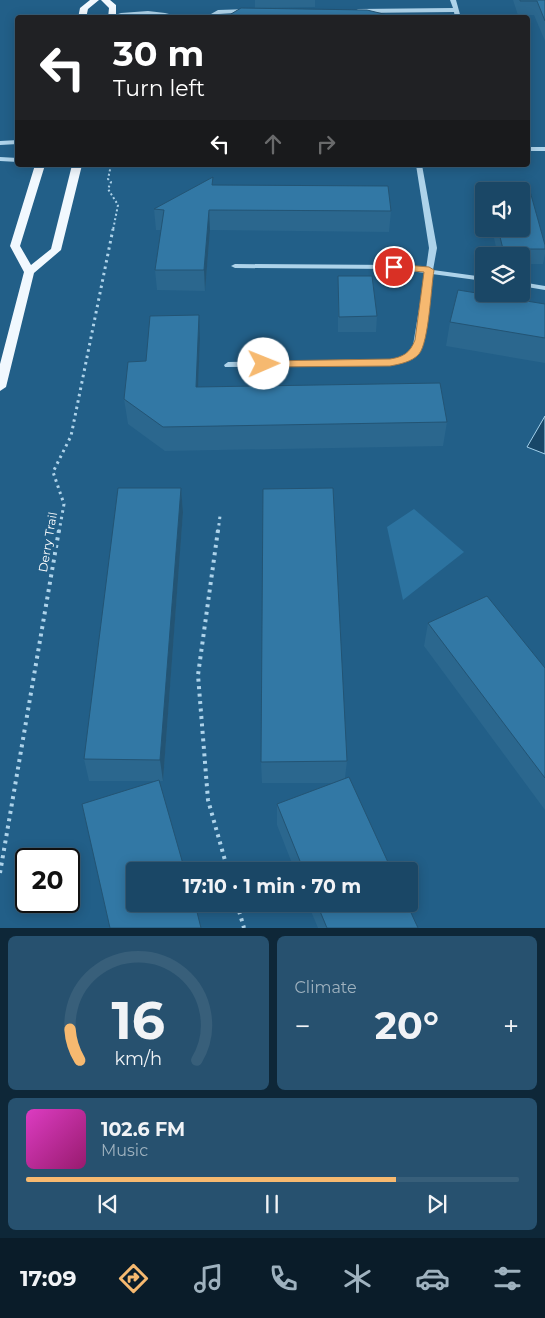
<!DOCTYPE html>
<html lang="en">
<head>
<meta charset="utf-8">
<style>
	:root { --surface:#1a4766; --page:#27516f; --text:#f1f3f6; --muted:#9fb2bf; --line:#385f7a; --accent:#f6b970 }
	body { margin:0; font-family:Montserrat,sans-serif; background:var(--page); color:var(--text); height:100vh; display:flex; flex-direction:column; font-size:19px; white-space:nowrap }
	* { box-sizing:border-box; margin:0 }
	p { font-size:16px; color:var(--muted) }
	.icon { flex:none; width:28px; height:28px; fill:none; stroke:currentColor; stroke-width:2; stroke-linecap:round; stroke-linejoin:round }
	.map { position:relative; height:928px; overflow:hidden }
	.details { display:flex; flex-direction:column; gap:8px; padding:8px; background:#0e2738; flex:1 }
	.details>* { flex:none }
	.hud { position:absolute; left:15px; top:15px; width:515px; height:152px; border-radius:5px; box-shadow:0 2px 12px #0003,0 0 0 1px var(--line); background:#202124; color:#fff; overflow:hidden }
	.buttons { position:absolute; left:475px; top:182px; display:grid; gap:10px }
	.buttons a { display:grid; place-items:center; width:55px; height:55px; border-radius:5px; background:var(--surface); box-shadow:0 2px 12px #0003,0 0 0 1px var(--line); font-size:25px }
	.speed { position:absolute; left:15px; top:848px; display:flex; gap:10px; font-size:25px; font-weight:700; text-align:center }
	.speed>* { display:grid; place-content:center; width:65px; height:65px; border-radius:50%; background:var(--surface); box-shadow:0 2px 12px #0003,0 0 0 1px var(--line); line-height:1 }
	.speed .limit { border:2px solid #111; border-radius:8px; background:#fff; color:#111 }
	.pin { position:absolute; display:grid; place-items:center; width:42px; height:42px; color:#fff; margin:-21px; border:2px solid #fff; border-radius:50%; box-shadow:0 1px 5px #0007 }
	.me { position:absolute; width:55px; margin:-28px; rotate:89deg; stroke-linejoin:round; filter:drop-shadow(0 0 4px #0008) }
	.turn { display:flex; align-items:center; gap:18px; height:105px; padding:0 15px; font-size:22px }
	.turn .icon { width:65px; height:65px; stroke-width:2.5 }
	.turn b { display:block; font-size:35px; line-height:42px }
	.lanes { display:flex; align-items:center; height:48px; padding:0 15px; background:#0003; justify-content:center; gap:25px; direction:ltr }
	.lanes .off { opacity:.35 }
	.big { font-size:38px; font-weight:700; line-height:1.1 }
	.details .tile { flex:1; display:flex; flex-direction:column; justify-content:center; gap:8px; min-width:0; padding:0 18px; border-radius:8px; background:var(--page) }
	.details .dial { align-items:center; gap:0 }
	.dial svg { height:130px; overflow:visible; fill:none; stroke:var(--line); stroke-width:7; stroke-linecap:round; text-anchor:middle }
	.dial text { fill:var(--text); stroke:none }
	.song { display:flex; align-items:center; gap:15px }
	.cover { width:60px; height:60px; border-radius:8px; background:linear-gradient(135deg,hsl(310 70% 55%),hsl(320 70% 35%)) }
	.played { height:5px; border-radius:2px; background:linear-gradient(90deg,var(--accent) 75%,var(--line) 75%) }
	.keys { display:flex; justify-content:space-around; direction:ltr }
	.heat { display:flex; justify-content:space-between; align-items:center; font-size:28px; direction:ltr }
	.details .tiles { flex:1; display:grid; gap:8px; grid-template-columns:1fr 1fr }
	.tile:last-child { grid-column:span 2 }
	.trip { position:absolute; left:126px; top:862px; width:292px; height:50px; border-radius:5px; background:var(--surface); box-shadow:0 2px 12px #0003,0 0 0 1px var(--line); font-weight:700; line-height:50px; text-align:center }
	.tabs { display:flex; height:80px; justify-content:space-around; align-items:center; background:#0a1c29; color:var(--muted) }
	.tabs .icon { width:35px; height:35px }
	.tabs .active { color:var(--accent) }
	.tabs b { font-size:22px; color:var(--text) }
	.map>svg:first-child { display:block }
	.green { fill:#2c73a0 }
	.water { fill:#184768; stroke:#a2d0eb }
	.lines { fill:none; stroke-linecap:round; stroke-linejoin:round }
	.path-far2 { stroke:#aed3ea; stroke-width:2; stroke-dasharray:2 2.5; stroke-linecap:butt }
	.path-far1 { stroke:#aed3ea; stroke-width:3; stroke-dasharray:2.5 4; stroke-linecap:butt }
	.path { stroke:#aed3ea; stroke-width:4; stroke-dasharray:3 4.5; stroke-linecap:butt }
	.minor { fill:#aed3ea; fill-rule:evenodd }
	.major { fill:#f1f8fe; fill-rule:evenodd }
	.wall { fill:#2b678e }
	.shaded-wall { fill:#235474 }
	.building { fill:#3278a5; stroke:#235474 }
	.route { fill:#f6b970; stroke:#a07849 }
	.labels { text-anchor:middle; stroke-width:5; stroke-linejoin:round; paint-order:stroke }
	.street-label { font-size:12px; fill:#fff; stroke:#225f88 }
</style>
</head>
<body>
<div class="map">
<svg width="545" height="928" viewBox="0 0 545 928">
	<rect width="100%" height="100%" fill="#225f88"/>
	<path class="green" d="M414,509L464,552L403,600L387,527Z"/>
	<path class="water" d="M545,416V454L527,447Z"/>
	<g class="lines">
		<path class="path-far2" d="M111,165L108,179L111,182L108,189L118,205L113,230"/>
		<path class="path-far1" d="M59,532L64,504L53,472L71,436L113,229
			M218,532L220,516"/>
		<path class="path" d="M218,530L198,675L208,800L228,871
			M0,873L59,530
			M237,904L244,928"/>
		<path class="minor" d="M450,0H456L461,18H455L454,12L358,13L355,11L358,9L453,8Z
			M248,9L251,11L250,12L219,14L211,18H204L218,10Z
			M148,11L165,13L185,18L148,15L109,17L121,13Z
			M18,140V144L0,145V141Z
			M528,147H545V151H528Z
			M0,157L18,158V162L0,161Z
			M416,165H422L437,248L433,270L484,277V281L432,274L421,348C416,360 403,363 391,365L225,367L224,365L228,362L391,359L401,358L412,351L425,273L395,269L235,268L231,266L235,264L395,265L426,269L429,248Z
			M521,282L545,286V290L521,286Z"/>
		<path class="major" d="M90,0H99L88,9L86,18H78L80,8Z
			M101,0H110L116,5V18H108L109,8Z
			M35,165H45L20,246L31,265L51,249L72,165H82L61,250L34,273L6,387L0,391V364L24,272L10,246Z"/>
	</g>
	<path class="wall" d="M255,0H315V7L255,8Z
		M513,0H545V41L534,15H518Z
		M488,184H528L545,245V254L543,264H521V256H498L492,229H521V191H487Z
		M213,185L391,211L389,232L210,230L205,291L157,290L155,270L161,230H156L154,209Z
		M338,276L377,316L376,332H338Z
		M545,304V363L446,346L450,322Z
		M200,339L198,387L447,422L443,446L165,451L128,424L124,399L146,361Z
		M181,488L183,512L163,781H89L84,759Z
		M428,623L545,668V810L424,646Z
		M347,761L345,778L392,871H295L277,825V804L333,783H262L261,762Z
		M308,904H407L418,928H318Z"/>
	<path class="shaded-wall" d="M209,210L210,230L205,291L204,270Z
		M199,315L200,339L197,412L196,387Z
		M181,488L183,512L163,781L160,760Z"/>
	<path class="building" d="M520,0H545V21L537,1H520Z
		M241,8L367,10L400,18H231V14Z
		M213,177L212,185L388,186L391,211L209,210L204,270H155L164,210L154,209Z
		M488,184H528L545,245V249H503L498,229H521V191H490Z
		M338,276H372L377,316L339,317Z
		M458,290L545,304V338L450,322Z
		M199,315L196,387L440,383L447,422L163,427L124,399L128,362L146,361L150,316Z
		M118,488H181L160,760L84,759Z
		M333,488L347,761L261,762L263,489Z
		M487,596L545,668V778L428,623Z
		M349,777L392,871H304L277,804Z
		M159,780L185,871H135V904H195L201,928H110L82,804Z
		M317,904H407L418,928H327Z"/>
	<path class="route" d="M394,264L429,267L434,270C431,287 429,342 419,354C412,362 400,364 390,366L261,367V362L264,361L390,359C403,357 410,353 415,340L424,272L391,269V265Z"/>
	<g class="labels">
		<g class="street-label">
			<text transform="translate(48 542) rotate(-80)" y="4">Derry Trail</text>
		</g>
	</g>
</svg>
<div class="buttons">
<a><svg class="icon" aria-label="sound" viewBox="0 0 24 24"><path d="M4 9h4l5-4v14l-5-4H4zM17 9q2 3 0 6"/></svg></a>
<a><svg class="icon" aria-label="layers" viewBox="0 0 24 24"><path d="M12 4l9 5-9 5-9-5zM3 14l9 5 9-5"/></svg></a>
</div>
<div class="speed"><div class="limit">20</div></div>
<div class="pin" style="left:394px;top:267px;background:#d93025"><svg class="icon" aria-label="arrive" viewBox="0 0 24 24"><path d="M6 21V4h12l-3 4 3 4H6"/></svg></div>
<svg class="me" style="left:264px;top:364px" viewBox="-20 -20 40 40"><circle r="19" fill="#fff"/><path d="M0-13L10 11 0 6-10 11z" fill="#f6b970"/></svg>
<div class="trip">17:10 · 1 min · 70 m</div>
<div class="hud">
<div class="turn"><svg class="icon" aria-label="left" viewBox="0 0 24 24"><path d="M17 20v-9H6M10 6l-5 5 5 5"/></svg><div><b>30 m</b>Turn left</div></div>
<div class="lanes"><svg class="icon" aria-label="left" viewBox="0 0 24 24"><path d="M17 20v-9H6M10 6l-5 5 5 5"/></svg><svg class="icon off" aria-label="ahead" viewBox="0 0 24 24"><path d="M12 20V5M6 11l6-6 6 6"/></svg><svg class="icon off" aria-label="right" viewBox="0 0 24 24"><path d="M7 20v-9h11M14 6l5 5-5 5"/></svg></div>
</div>
</div>
<section class="details">
<div class="tiles">
<div class="tile dial"><svg viewBox="0 0 100 80">
<path d="M14 69A42 42 0 1 1 86 69"/>
<path d="M14 69A42 42 0 0 1 8 50" stroke="#f6b970"/>
<text x="50" y="56" font-size="32" font-weight="700">16</text>
<text x="50" y="72" font-size="11">km/h</text>
</svg></div>
<div class="tile"><p>Climate</p>
<div class="heat"><a>−</a><b class="big">20°</b><a>+</a></div>
</div>
<div class="tile">
<div class="song"><i class="cover"></i><div><b>102.6 FM</b><p>Music</p></div></div>
<div class="played"></div>
<div class="keys"><svg class="icon" aria-label="previous" viewBox="0 0 24 24"><path d="M18 5L8 12l10 7zM5 5v14"/></svg><svg class="icon" aria-label="pause" viewBox="0 0 24 24"><path d="M8 5v14M16 5v14"/></svg><svg class="icon" aria-label="next" viewBox="0 0 24 24"><path d="M6 5l10 7-10 7zM19 5v14"/></svg></div>
</div>
</div>
</section>
<nav class="tabs">
<b>17:09</b>
<svg class="icon active" aria-label="directions" viewBox="0 0 24 24"><path d="M12 3l9 9-9 9-9-9zM9 14v-3h6M13 9l2 2-2 2"/></svg>
<svg class="icon" aria-label="music" viewBox="0 0 24 24"><path d="M9 18V5l10-2v13"/><circle cx="6" cy="18" r="3"/><circle cx="16" cy="16" r="3"/></svg>
<svg class="icon" aria-label="phone" viewBox="0 0 24 24"><path d="M5 4h4l2 5-3 2q2 4 5 5l2-3 5 2v4C11 20 4 13 5 4z"/></svg>
<svg class="icon" aria-label="climate" viewBox="0 0 24 24"><path d="M12 3v18M4 7l16 10M4 17L20 7"/></svg>
<svg class="icon" aria-label="car" viewBox="0 0 24 24"><path d="M5 17H2v-5l4-1 3-4h7l3 4 3 1v5h-3M9 17h6M6 11h13"/><circle cx="7" cy="17" r="2"/><circle cx="17" cy="17" r="2"/></svg>
<svg class="icon" aria-label="filters" viewBox="0 0 24 24"><path d="M4 7h16M4 17h16"/><circle cx="9" cy="7" r="2"/><circle cx="15" cy="17" r="2"/></svg>
</nav>
</body>
</html>
